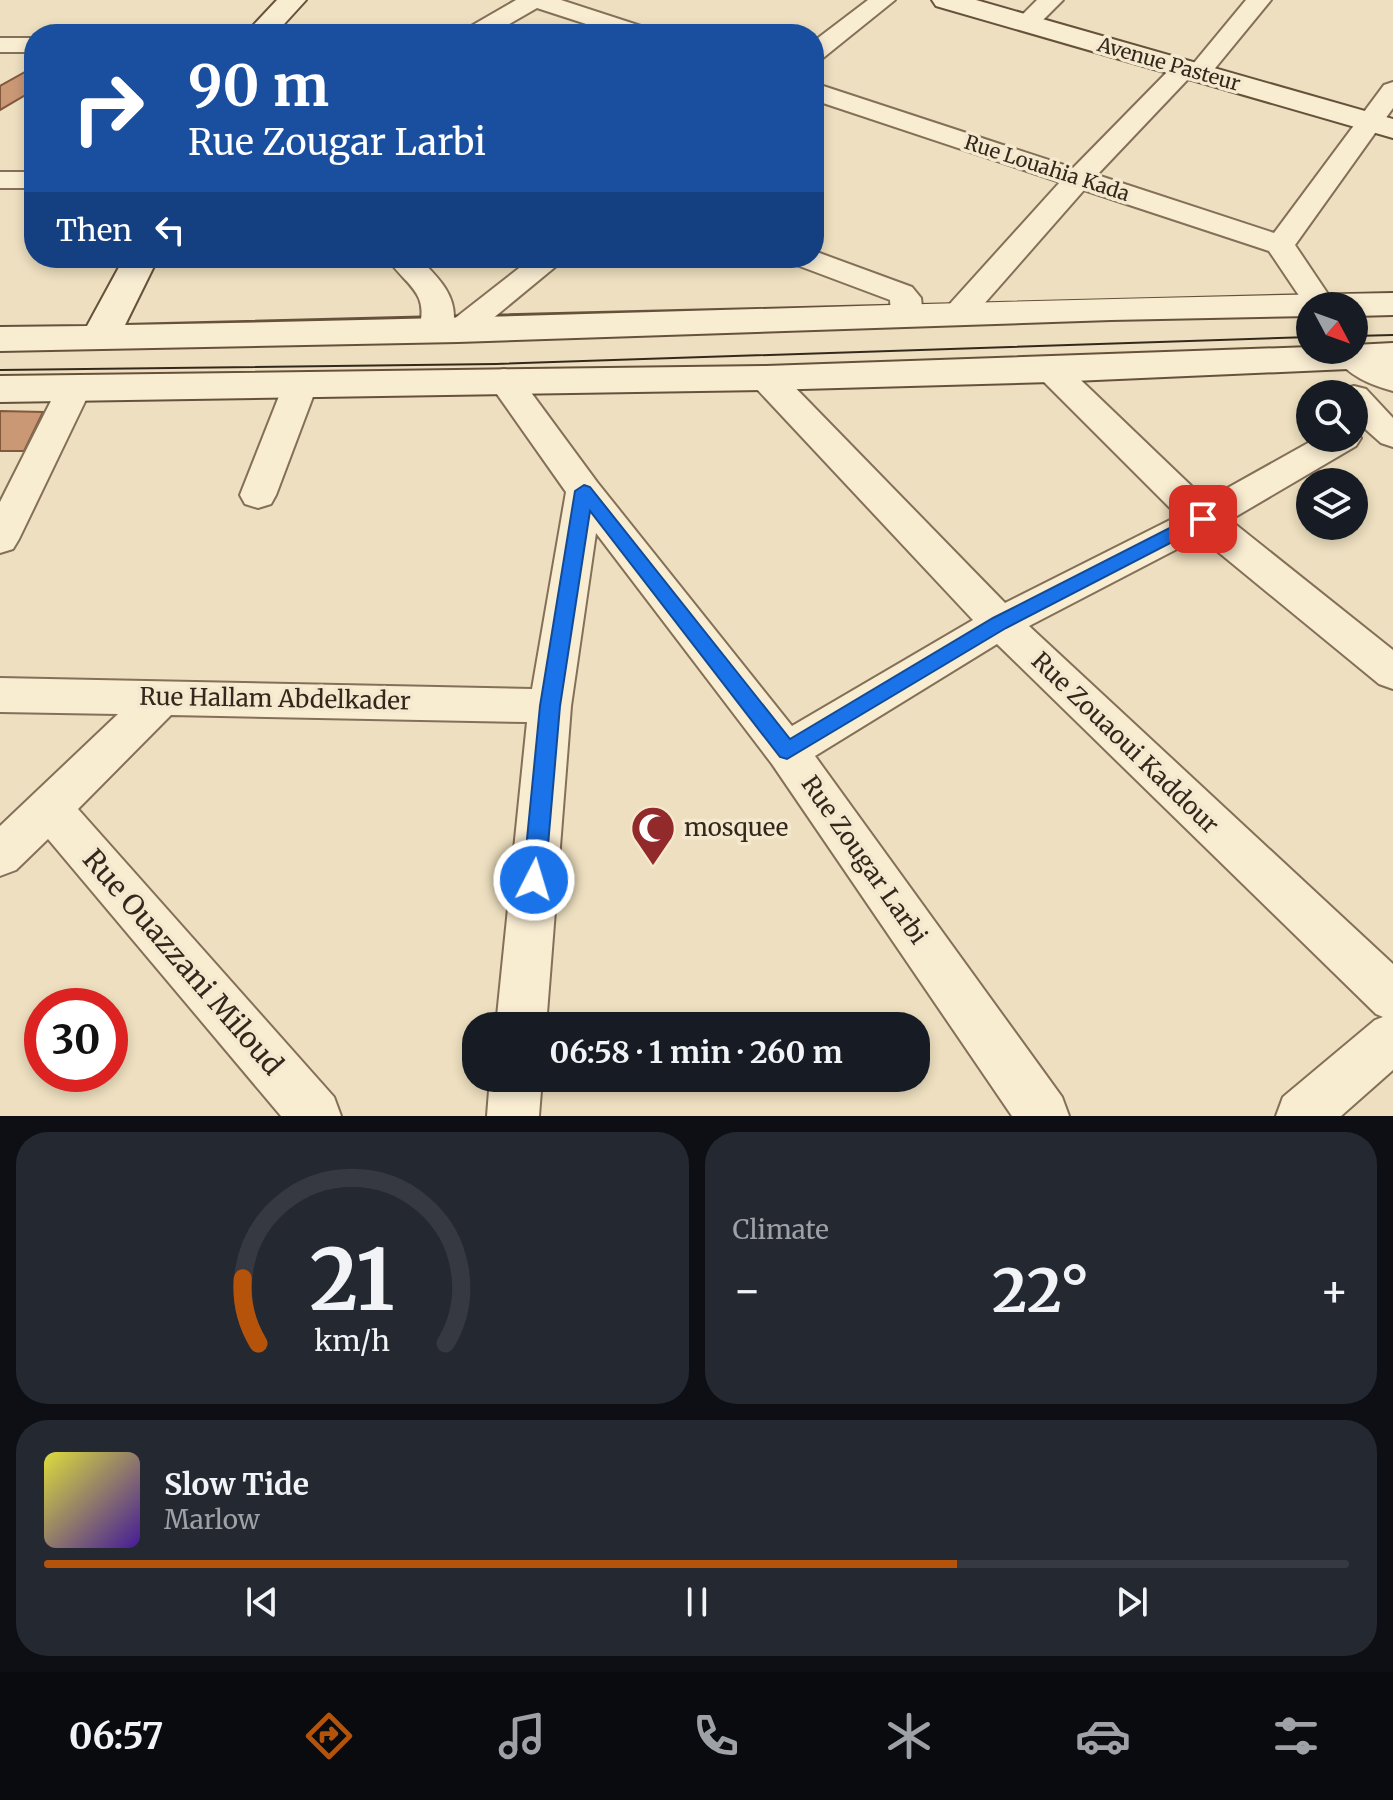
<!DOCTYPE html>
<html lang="en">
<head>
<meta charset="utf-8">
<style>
	:root { --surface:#171b24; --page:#242831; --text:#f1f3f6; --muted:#9ea1a6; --line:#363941; --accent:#b45309 }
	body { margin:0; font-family:Merriweather,serif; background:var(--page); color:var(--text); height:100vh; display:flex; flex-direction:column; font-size:30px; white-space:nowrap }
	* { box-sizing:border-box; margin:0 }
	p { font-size:26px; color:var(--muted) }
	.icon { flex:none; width:44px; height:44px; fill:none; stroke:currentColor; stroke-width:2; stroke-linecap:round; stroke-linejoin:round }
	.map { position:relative; height:1116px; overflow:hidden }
	.details { display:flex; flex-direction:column; gap:16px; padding:16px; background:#0d0f14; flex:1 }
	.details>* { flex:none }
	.top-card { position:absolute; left:24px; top:24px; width:800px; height:244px; border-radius:32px; box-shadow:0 4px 12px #0003; background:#1a4fa0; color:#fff; overflow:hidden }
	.needle { width:52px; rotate:131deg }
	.fabs { position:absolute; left:1296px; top:292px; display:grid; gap:16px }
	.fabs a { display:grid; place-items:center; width:72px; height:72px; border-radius:50%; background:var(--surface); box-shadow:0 4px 12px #0003; font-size:40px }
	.speed { position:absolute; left:24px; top:988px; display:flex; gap:16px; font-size:40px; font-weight:700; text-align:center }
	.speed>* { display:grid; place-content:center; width:104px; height:104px; border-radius:50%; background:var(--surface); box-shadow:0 4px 12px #0003; line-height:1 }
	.speed .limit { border:12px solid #d22; background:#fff; color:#111 }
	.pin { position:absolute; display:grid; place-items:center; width:68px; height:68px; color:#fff; margin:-34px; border-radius:16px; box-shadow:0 4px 12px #0006 }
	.me { position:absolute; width:88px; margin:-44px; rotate:5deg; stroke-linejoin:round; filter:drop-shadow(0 0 6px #0008) }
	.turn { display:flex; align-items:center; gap:28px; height:168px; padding:0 32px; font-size:36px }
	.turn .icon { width:104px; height:104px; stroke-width:2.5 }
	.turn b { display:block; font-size:56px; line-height:68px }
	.then { display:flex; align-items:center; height:76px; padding:0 32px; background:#0003; gap:16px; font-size:30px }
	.big { font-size:60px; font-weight:700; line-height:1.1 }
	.details .tile { flex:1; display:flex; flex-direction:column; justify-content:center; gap:12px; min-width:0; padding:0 28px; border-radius:32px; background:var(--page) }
	.details .dial { align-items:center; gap:0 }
	.dial svg { height:208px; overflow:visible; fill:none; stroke:var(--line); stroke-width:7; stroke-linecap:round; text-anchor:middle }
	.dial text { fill:var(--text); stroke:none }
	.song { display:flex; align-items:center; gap:24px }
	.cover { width:96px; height:96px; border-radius:12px; background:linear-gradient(135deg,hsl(60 70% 55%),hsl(260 70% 35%)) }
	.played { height:8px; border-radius:4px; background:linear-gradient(90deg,var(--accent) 70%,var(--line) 70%) }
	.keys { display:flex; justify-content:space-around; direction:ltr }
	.heat { display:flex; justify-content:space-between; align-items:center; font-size:44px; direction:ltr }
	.details .tiles { flex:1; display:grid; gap:16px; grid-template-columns:1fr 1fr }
	.tile:last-child { grid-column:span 2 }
	.trip { position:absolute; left:462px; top:1012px; width:468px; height:80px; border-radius:32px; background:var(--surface); box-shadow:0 4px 12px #0003; font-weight:700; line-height:80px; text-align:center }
	.tab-bar { display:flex; height:128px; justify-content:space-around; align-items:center; background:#090b0e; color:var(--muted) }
	.tab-bar .icon { width:56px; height:56px }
	.tab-bar .current { color:var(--accent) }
	.tab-bar b { font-size:36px; color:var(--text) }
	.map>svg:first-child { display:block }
	.building { fill:#ca9875; stroke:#83593e; stroke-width:2 }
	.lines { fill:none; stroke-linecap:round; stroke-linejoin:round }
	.street-casing { stroke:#846f58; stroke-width:4 }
	.secondary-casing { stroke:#66513b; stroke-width:4 }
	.street { fill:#f8ecd1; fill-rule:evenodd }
	.secondary { fill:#f8ecd1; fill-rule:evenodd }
	.tram { stroke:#34281c; stroke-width:2 }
	.route { fill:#1a73e8; stroke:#114b97; stroke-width:2 }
	.labels { text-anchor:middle; stroke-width:7; stroke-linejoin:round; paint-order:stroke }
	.far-street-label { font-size:20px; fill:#34281c; stroke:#f4e9ce }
	.street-label { font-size:24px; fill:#34281c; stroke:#f4e9ce }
	.poi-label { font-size:24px; fill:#34281c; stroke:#f4e9ce; text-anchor:start }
	.near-street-label { font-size:28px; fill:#34281c; stroke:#f4e9ce }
</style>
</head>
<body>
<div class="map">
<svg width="1393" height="1116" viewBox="0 0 1393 1116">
	<rect width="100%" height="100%" fill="#eddfbf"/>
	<path class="building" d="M34,67V90L0,110V86Z
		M0,411L43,412L24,451H0Z"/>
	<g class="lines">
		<g class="street-casing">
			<path id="street" d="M516,0H561L650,29L653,34H617L537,8L492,34H463L466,29Z
				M868,0H895L823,58L814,60V41Z
				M1037,0H1063L1035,28H1017L1014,23Z
				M1246,0H1271L1207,78H1189L1097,175L1274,233L1384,85L1393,82V108L1295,245L1336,306H1310V312L1269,251L1084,190L969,321L958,324L947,321L942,314L947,307L1060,182L814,100V83L1073,168L1175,64H1193Z
				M0,38H34V52H0Z
				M0,172H34V188H0Z
				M814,251L912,287L921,298L923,316L918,323L907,326L896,323L891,316L890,300L794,264L790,258H814Z
				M387,258H419C436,276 455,292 454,319L532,258H566L469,338C455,342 437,342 423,338L418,331C431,292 406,286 387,258Z
				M1354,346L1393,367V391C1371,385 1348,376 1335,356L1339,350H1354Z
				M1051,359L1063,363L1206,500L1317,438H1354V429L1361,438L1356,446L1230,520L1393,650V689L1379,684L1200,537L1029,626L1393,964V1070L1341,1116H1276L1283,1097L1375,1020L1383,1017L1376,1014L997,644L815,756L1062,1097L1069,1116H1012L772,764L596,533L571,706L546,1026H496L527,722L171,715L78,809L334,1097L341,1116H281L48,839L16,870L0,876V826L118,714L0,712V678L532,689L566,492L487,380L492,372L504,369L516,372L597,482L792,726L973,620L754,386L749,378L754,370L766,367L778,370L1005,603L1178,516L1039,377L1034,370L1039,363Z
				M300,375L312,378L317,386L276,495L271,504L258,508L245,504L240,495L283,386L288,378Z
				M75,376L87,379L92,387L19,539L13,549L0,553V502L58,387L63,379Z
				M1354,386L1366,389L1393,418V447L1381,443L1354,419V394H1339L1342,389Z
				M490,1078H542L539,1116H487Z"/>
		</g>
		<g class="secondary-casing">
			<path id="secondary" d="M277,0H306L275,34H245Z
				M932,0H976L1393,119V138L936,6Z
				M124,258H158L125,325C548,318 970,300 1393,293V315L1354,316V306H1310V316L1111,320L458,342L0,351V327L87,326Z
				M1393,343V367L1051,382L766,390L0,402V376L766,366L1310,347V350H1354V345Z"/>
		</g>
		<use href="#street" class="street"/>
		<use href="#secondary" class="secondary"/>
		<path class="tram" d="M1354,336L1393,335
			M0,370L496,364L1310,337"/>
	</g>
	<path class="route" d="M584,485L590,487L790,739L993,618L1197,514H1209L1212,519L1209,523L1006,628L787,759L780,757L590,511L560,706L545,880L542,887L534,890L526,887L523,880L540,706L575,491Z"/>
	<defs>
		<g id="mosque-pin" transform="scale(2.3)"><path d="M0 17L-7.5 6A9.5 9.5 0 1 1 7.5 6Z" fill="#92292a" stroke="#f4e9ce"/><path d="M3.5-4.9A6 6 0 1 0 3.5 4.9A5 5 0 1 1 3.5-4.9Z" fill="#fff"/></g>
	</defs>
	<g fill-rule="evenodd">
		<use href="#mosque-pin" x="653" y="828"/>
	</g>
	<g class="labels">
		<g class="far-street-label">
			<text transform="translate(1169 64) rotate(16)" y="7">Avenue Pasteur</text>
			<text transform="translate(1047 168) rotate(18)" y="7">Rue Louahia Kada</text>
		</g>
		<g class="street-label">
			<text transform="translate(275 699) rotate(1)" y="8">Rue Hallam Abdelkader</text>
			<text transform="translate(1125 743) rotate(44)" y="8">Rue Zouaoui Kaddour</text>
			<text transform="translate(864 860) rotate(55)" y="8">Rue Zougar Larbi</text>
		</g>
		<g class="poi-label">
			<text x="684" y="836">mosquee</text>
		</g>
		<g class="near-street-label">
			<text transform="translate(183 962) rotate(49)" y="10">Rue Ouazzani Miloud</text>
		</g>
	</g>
</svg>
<div class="fabs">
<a><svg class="needle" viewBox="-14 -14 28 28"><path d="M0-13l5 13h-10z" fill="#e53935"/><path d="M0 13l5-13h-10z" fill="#9ea1a6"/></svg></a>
<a><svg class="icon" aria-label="search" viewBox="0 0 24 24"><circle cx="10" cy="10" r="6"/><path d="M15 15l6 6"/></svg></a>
<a><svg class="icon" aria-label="layers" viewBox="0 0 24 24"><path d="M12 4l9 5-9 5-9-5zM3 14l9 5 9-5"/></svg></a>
</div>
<div class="speed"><div class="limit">30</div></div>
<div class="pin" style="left:1203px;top:519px;background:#d93025"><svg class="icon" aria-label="arrive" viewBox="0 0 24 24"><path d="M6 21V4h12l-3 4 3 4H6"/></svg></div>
<svg class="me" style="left:534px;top:880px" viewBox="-20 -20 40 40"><circle r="17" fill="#1a73e8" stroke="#fff" stroke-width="3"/><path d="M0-11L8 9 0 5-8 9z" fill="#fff"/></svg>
<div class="trip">06:58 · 1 min · 260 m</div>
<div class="top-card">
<div class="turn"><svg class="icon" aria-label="right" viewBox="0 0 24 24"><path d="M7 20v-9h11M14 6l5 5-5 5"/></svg><div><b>90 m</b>Rue Zougar Larbi</div></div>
<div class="then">Then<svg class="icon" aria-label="left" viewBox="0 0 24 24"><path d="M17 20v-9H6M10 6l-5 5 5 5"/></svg></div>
</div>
</div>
<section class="details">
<div class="tiles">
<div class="tile dial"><svg viewBox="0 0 100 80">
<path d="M14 69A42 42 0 1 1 86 69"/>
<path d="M14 69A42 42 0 0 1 8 44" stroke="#b45309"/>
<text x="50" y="56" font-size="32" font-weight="700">21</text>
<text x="50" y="72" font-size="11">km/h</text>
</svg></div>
<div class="tile"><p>Climate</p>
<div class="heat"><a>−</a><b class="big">22°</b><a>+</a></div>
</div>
<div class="tile">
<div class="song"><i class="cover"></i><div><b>Slow Tide</b><p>Marlow</p></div></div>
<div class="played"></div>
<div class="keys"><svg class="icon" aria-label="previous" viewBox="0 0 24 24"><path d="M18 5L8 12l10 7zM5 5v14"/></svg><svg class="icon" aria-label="pause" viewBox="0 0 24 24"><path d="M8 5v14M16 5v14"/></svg><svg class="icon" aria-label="next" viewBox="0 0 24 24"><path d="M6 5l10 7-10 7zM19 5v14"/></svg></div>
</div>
</div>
</section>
<nav class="tab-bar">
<b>06:57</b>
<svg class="icon current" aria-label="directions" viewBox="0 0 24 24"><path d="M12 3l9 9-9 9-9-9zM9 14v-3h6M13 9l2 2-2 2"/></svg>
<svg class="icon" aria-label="music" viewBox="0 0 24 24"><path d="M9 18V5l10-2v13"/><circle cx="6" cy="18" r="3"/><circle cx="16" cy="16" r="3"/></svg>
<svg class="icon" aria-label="phone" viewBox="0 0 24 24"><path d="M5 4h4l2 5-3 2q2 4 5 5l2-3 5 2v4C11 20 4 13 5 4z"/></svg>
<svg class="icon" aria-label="climate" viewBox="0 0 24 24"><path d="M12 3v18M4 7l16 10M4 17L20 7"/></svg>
<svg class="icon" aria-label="car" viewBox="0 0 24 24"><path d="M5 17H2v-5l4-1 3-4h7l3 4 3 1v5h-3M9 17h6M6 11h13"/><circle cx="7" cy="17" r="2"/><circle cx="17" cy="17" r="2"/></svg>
<svg class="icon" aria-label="filters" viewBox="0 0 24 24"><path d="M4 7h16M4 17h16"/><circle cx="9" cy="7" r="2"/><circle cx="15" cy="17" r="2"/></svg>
</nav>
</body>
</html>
